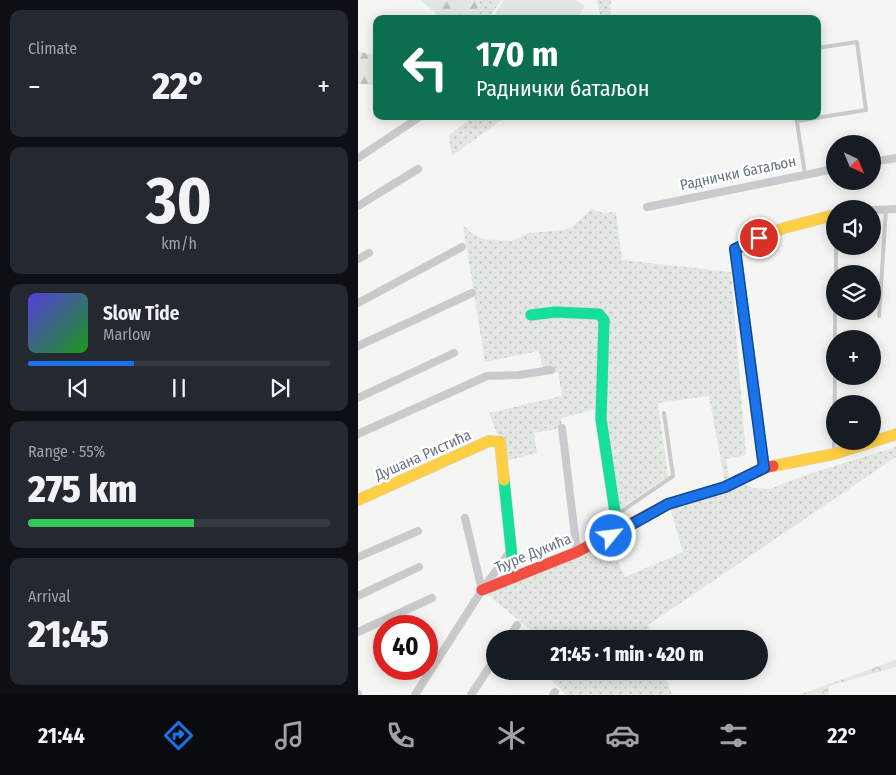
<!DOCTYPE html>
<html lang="en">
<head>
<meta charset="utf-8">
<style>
	:root { --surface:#171b24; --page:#242831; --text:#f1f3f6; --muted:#9ea1a6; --line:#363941; --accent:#1a73e8 }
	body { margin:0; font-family:"Fira Sans Condensed",sans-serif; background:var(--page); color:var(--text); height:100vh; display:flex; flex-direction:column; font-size:19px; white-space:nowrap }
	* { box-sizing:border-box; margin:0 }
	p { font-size:16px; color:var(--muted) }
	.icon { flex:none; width:28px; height:28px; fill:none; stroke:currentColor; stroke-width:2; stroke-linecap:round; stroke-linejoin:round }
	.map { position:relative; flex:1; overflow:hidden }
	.sheet { display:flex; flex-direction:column; gap:10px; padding:10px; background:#0d0f14; width:358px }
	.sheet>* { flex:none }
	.banner { position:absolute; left:15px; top:15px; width:448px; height:105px; border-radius:10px; box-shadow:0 2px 12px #0003; background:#0b6e4f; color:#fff; overflow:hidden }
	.needle { width:32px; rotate:136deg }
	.tools { position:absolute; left:468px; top:135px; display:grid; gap:10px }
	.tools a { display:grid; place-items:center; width:55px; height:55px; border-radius:50%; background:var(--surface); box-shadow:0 2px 12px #0003; font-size:25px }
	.speed { position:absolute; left:15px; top:615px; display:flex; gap:10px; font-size:25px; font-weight:700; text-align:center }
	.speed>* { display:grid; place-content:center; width:65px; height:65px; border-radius:50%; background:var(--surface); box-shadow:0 2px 12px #0003; line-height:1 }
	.speed .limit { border:8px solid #d22; background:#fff; color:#111 }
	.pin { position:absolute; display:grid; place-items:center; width:42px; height:42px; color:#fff; margin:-21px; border:2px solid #fff; border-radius:50%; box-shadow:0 1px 5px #0007 }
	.me { position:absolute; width:55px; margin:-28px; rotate:61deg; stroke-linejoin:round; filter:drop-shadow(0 0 4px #0008) }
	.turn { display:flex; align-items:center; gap:18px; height:105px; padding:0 20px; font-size:22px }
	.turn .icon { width:65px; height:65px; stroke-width:2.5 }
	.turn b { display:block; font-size:35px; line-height:42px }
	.big { font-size:38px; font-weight:800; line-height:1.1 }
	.sheet .card { flex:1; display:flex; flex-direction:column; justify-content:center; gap:8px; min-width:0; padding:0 18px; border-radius:10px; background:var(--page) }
	.sheet .dial { align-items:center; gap:0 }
	.dial b { font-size:65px; line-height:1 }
	.song { display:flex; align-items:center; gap:15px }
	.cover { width:60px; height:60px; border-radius:8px; background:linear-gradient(135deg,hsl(250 70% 55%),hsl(120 70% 35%)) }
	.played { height:5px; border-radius:2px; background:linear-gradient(90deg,var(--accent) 35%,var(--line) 35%) }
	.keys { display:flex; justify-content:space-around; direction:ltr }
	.heat { display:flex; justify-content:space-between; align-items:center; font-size:28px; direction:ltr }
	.charge { height:8px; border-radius:4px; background:linear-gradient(90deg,#34c759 55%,var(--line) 0) }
	.trip { position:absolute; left:128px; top:630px; width:282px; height:50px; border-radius:25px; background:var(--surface); box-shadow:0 2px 12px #0003; font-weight:800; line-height:50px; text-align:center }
	.dock { display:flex; height:80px; justify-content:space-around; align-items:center; background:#090b0e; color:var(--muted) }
	.dock .icon { width:35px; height:35px }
	.dock .on { color:var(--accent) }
	.dock b { font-size:22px; color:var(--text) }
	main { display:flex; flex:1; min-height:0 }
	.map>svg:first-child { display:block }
	.grass { fill:url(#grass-dots) }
	.forest { fill:url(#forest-firs) }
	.park { fill:url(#park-crowns) }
	.pitch { fill:#e3e7e2 }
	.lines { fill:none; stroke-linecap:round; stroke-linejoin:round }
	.fast-casing { stroke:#d2d3d3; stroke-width:12 }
	.slow-casing { stroke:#d2d3d3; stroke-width:12 }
	.jam-casing { stroke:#d2d3d3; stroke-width:12 }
	.lane { stroke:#cacacc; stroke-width:4 }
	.street { stroke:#cacacc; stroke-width:8 }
	.fast { stroke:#16e098; stroke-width:11 }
	.slow { stroke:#ffcf43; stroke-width:11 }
	.jam { stroke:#f24e42; stroke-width:11 }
	.route-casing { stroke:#114b97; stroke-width:12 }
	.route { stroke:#1a73e8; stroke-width:9 }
	.labels { text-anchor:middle; stroke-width:5; stroke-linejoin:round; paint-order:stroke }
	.street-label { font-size:15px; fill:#677582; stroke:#fff }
</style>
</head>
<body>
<main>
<section class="sheet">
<div class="card"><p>Climate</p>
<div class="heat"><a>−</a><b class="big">22°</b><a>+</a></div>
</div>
<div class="card dial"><b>30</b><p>km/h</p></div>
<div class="card">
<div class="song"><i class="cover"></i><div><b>Slow Tide</b><p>Marlow</p></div></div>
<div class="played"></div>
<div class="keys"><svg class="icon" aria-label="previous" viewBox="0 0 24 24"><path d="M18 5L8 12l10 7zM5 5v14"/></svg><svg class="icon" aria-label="pause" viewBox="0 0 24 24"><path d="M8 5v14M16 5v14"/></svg><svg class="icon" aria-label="next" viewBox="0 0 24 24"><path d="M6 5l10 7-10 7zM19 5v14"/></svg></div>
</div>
<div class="card"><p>Range · 55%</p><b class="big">275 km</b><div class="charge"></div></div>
<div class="card"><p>Arrival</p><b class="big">21:45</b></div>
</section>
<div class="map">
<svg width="539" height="695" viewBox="0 0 539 695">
	<defs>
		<pattern id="grass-dots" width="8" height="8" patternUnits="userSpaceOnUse" patternTransform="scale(1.25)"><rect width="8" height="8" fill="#e3e7e2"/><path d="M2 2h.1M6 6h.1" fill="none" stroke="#bcc0bd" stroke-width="1.8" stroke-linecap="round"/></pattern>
		<pattern id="forest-firs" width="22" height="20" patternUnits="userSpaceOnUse" patternTransform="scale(1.25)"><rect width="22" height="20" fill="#e3e7e2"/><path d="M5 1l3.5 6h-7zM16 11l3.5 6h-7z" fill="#bcc0bd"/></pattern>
		<pattern id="park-crowns" width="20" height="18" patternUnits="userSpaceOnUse" patternTransform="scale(1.25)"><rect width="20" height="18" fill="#e3e7e2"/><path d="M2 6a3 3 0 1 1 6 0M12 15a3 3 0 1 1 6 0" fill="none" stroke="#bcc0bd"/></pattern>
	</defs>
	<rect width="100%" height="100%" fill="#f5f5f4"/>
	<path class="grass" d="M118,0H143L130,19H114L122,3Z
		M239,0H253L252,19H243Z
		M116,116H149L94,156L91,135Z
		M233,209L245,213L258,212L264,260L373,272L388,455L368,459L372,483H367L351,396L300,403L310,476L257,512L242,408L203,418L204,428L176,433L179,453L143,462L142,442L131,413L204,396L200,372L186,375L181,351L127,362L105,225L113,233L125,239L153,241L171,233L205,230L214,227Z
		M538,447V457L290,625L294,639H180L181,637L124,590L250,541L267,577L325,552L312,508L384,482L395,488L412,489L444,476Z
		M185,671H306L314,695H208Z"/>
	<path class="forest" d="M62,0H118L122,3L114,19H80L77,12Z
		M0,51L19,56V85L0,84Z"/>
	<path class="park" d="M538,660V667L471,686L470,695H440Z"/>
	<path class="pitch" d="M146,0H218L227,6L219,19H134Z"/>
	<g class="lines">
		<g class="fast-casing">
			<path id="fast" d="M379,262L406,468
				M173,315L197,312L241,314L246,320L243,419L257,512L253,536
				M146,480L156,577"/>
		</g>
		<g class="slow-casing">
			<path id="slow" d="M379,262L377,249L426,228L476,215
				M415,466L476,454L539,434
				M0,500L131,441L142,442L146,480"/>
		</g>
		<g class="jam-casing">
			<path id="jam" d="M124,590L219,552L310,504L367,487L406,468L415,466"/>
		</g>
		<path class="lane" d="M438,116L447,174
			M439,121L508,110L499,42L459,48
			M478,274V246
			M521,316L528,209
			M477,339V311
			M476,451L477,376
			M258,515L315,476L306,413"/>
		<path class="street" d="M0,158L63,116
			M514,162L539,158
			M0,206L60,169
			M289,207L476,169
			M514,210L539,209
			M0,259L11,253
			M0,303L104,247
			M0,346L114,293
			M0,398L96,353
			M204,428L219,552
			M0,434L129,376L161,375L193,370
			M107,518L124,590
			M0,557L60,531
			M0,596L61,567
			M0,632L74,598
			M150,639L159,625
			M0,694V695
			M57,695L124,590L153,550
			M113,695L136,660
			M195,695L197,692"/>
		<use href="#fast" class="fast"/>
		<use href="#slow" class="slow"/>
		<use href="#jam" class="jam"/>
	</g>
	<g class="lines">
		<g class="route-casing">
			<path id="route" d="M253,536L310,504L367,487L406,468L377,249L401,238"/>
		</g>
		<use href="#route" class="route"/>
	</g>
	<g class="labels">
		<g class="street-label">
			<text transform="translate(380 173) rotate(-12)" y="5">Раднички батаљон</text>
			<text transform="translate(65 455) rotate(-24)" y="5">Душана Ристића</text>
			<text transform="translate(175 553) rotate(-22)" y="5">Ђуре Дукића</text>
		</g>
	</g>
</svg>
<div class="tools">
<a><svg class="needle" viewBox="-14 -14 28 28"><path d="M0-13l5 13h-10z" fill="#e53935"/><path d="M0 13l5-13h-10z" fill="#9ea1a6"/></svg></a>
<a><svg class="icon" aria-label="sound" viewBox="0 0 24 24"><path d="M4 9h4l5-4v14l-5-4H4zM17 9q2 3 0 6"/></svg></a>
<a><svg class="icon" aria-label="layers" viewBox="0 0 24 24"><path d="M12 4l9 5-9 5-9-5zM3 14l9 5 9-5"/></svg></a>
<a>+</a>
<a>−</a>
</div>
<div class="speed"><div class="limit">40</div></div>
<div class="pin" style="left:401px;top:238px;background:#d93025"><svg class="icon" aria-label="arrive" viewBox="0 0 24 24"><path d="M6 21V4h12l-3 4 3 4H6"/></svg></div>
<svg class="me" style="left:253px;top:536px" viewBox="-20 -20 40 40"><circle r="17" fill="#1a73e8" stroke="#fff" stroke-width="3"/><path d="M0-11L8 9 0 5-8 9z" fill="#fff"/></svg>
<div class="trip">21:45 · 1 min · 420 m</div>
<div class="banner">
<div class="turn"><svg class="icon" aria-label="left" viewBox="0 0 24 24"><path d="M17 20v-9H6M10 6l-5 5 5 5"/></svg><div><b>170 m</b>Раднички батаљон</div></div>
</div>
</div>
</main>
<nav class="dock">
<b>21:44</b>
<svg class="icon on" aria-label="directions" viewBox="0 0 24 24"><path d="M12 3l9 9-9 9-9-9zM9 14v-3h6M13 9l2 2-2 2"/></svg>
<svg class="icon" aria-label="music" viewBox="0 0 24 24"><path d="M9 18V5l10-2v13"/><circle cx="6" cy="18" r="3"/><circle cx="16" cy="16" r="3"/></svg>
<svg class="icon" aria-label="phone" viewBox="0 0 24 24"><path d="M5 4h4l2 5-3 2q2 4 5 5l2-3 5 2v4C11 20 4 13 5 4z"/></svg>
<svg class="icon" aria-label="climate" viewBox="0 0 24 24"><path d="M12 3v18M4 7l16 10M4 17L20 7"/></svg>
<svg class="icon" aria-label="car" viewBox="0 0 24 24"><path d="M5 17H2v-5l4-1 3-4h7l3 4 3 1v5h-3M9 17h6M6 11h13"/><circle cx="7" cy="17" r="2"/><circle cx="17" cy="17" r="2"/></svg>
<svg class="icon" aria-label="filters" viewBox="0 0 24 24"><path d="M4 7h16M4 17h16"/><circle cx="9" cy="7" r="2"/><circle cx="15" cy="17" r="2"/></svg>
<b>22°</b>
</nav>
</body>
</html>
